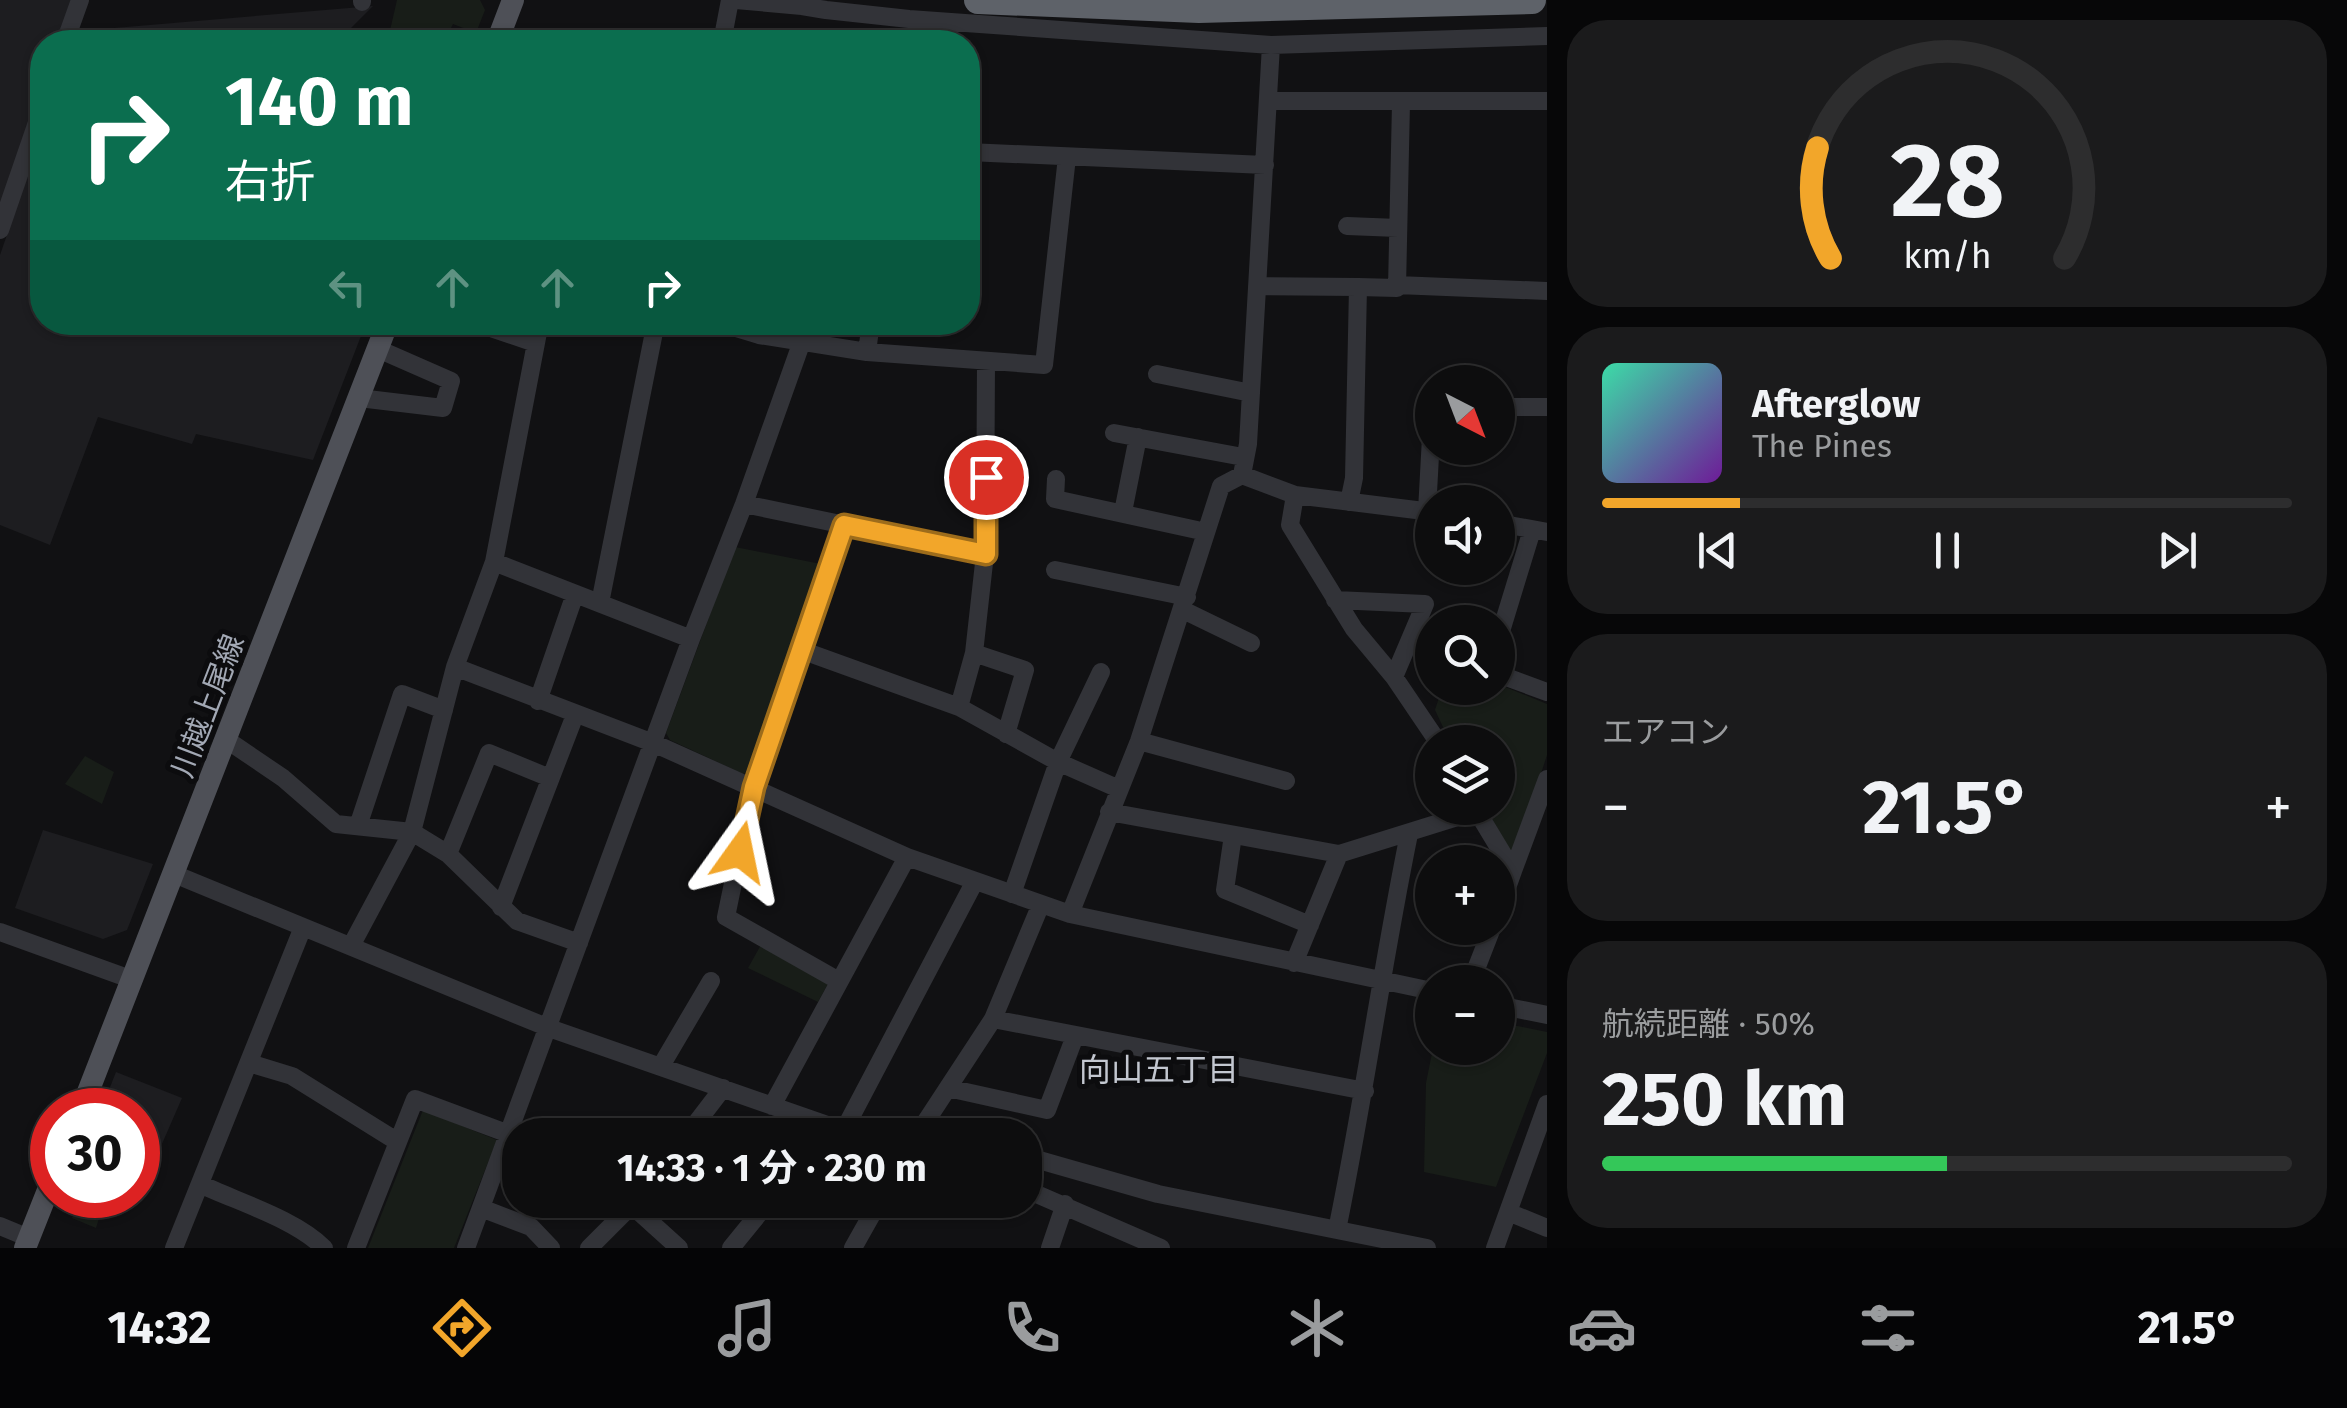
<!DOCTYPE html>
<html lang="ja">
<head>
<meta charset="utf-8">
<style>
	:root { --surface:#0d0d0e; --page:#1b1b1c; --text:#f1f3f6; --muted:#9a9c9e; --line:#2d2d2e; --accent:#f2a62a }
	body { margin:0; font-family:"Fira Sans","Noto Sans JP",sans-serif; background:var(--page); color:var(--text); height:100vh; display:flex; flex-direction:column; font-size:38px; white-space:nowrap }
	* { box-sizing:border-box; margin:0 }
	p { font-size:32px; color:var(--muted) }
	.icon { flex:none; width:55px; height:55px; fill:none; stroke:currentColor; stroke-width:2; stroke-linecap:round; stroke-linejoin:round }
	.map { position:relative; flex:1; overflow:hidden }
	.drawer { display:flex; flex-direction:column; gap:20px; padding:20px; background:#070708; width:800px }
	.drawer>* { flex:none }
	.top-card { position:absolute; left:30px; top:30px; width:950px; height:305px; border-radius:40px; box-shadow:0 2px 8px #0004,0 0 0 2px var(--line); background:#0b6e4f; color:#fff; overflow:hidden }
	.needle { width:65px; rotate:138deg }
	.buttons { position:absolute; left:1415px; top:365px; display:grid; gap:20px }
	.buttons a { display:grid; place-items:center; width:100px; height:100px; border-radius:50%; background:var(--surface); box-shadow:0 2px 8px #0004,0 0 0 2px var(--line); font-size:50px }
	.speed { position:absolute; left:30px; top:1088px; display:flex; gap:20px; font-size:50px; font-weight:700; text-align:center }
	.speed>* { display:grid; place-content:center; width:130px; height:130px; border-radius:50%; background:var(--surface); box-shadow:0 2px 8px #0004,0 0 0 2px var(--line); line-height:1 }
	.speed .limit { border:15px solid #d22; background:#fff; color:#111 }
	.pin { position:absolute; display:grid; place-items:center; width:85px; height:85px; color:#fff; margin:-42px; border:5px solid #fff; border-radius:50%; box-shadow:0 2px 10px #0007 }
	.me { position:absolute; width:110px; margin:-55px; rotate:12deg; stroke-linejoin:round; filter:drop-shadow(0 0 8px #0008) }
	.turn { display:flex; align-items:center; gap:35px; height:210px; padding:0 30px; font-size:45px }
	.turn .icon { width:130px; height:130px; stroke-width:2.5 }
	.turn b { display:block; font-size:70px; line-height:85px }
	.lanes { display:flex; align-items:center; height:95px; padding:0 30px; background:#0003; justify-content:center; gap:50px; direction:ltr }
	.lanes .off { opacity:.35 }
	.big { font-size:75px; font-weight:700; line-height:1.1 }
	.drawer .tile { flex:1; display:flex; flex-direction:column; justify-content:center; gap:15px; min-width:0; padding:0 35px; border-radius:40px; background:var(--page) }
	.drawer .dial { align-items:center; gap:0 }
	.dial svg { height:260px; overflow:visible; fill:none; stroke:var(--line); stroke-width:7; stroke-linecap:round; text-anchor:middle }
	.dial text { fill:var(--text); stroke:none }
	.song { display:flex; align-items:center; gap:30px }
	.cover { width:120px; height:120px; border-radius:15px; background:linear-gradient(135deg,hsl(160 70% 55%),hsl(280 70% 35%)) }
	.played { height:10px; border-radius:5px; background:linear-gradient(90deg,var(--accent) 20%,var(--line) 20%) }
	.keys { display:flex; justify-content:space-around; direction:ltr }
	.heat { display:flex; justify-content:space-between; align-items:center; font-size:55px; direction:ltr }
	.charge { height:15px; border-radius:8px; background:linear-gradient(90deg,#34c759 50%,var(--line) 0) }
	.trip { position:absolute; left:502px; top:1118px; width:540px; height:100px; border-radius:40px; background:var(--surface); box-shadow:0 2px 8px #0004,0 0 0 2px var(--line); font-weight:700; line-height:100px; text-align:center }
	.tab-bar { display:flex; height:160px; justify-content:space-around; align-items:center; background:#050506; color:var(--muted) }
	.tab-bar .icon { width:70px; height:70px }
	.tab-bar .active { color:var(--accent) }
	.tab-bar b { font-size:45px; color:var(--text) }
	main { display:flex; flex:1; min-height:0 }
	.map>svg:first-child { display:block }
	.built { fill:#1d1d20 }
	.green { fill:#181d18 }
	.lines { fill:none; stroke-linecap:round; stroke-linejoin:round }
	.minor { stroke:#323338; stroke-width:18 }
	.major { stroke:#4e5057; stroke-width:22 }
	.highway { stroke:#5e6269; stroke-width:28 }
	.route-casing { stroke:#9d6c1b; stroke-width:25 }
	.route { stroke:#f2a62a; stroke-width:18 }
	.labels { text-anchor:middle; stroke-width:10; stroke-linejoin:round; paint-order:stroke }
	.street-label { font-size:30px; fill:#a2a8b4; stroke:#0c0c0e }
	.neighbourhood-label { font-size:32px; fill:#c3c7d0; stroke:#0c0c0e }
</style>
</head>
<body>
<main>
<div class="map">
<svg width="1547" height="1248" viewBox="0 0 1547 1248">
	<rect width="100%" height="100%" fill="#111113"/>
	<path class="built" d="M0,0H75L60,42H42V92L0,213Z
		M373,6L337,42H75L79,31Z
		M42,134V322L366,323L313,460L196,434L192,444L98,417L50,545L0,525V255Z
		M43,830L153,864L127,930L103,939L15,908Z
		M116,1072L182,1098L141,1192L138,1191V1110H101Z"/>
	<path class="green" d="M397,0H480L485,10L476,33L453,24L448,34L427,31L422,42L388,39Z
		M735,547L826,565L751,771L743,774L670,740L666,733Z
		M1498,684L1547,704V755L1516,851L1506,852L1482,808H1498V742H1450L1435,710L1442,688H1498Z
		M85,756L114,772L102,804L65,784Z
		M762,943L828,984L818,1002L748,968Z
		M1498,1022L1547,1032V1053L1496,1187L1424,1172L1426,1083L1433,1048H1498Z
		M423,1110L497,1140L454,1248H368Z
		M67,1195H114L108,1208L102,1209L96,1228L72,1218L74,1213L64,1204Z"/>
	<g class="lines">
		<path class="minor" d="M362,0V2
			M736,0L802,6
			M794,0L802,6L826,10L909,19L1271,45L1547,36
			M65,42L80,0
			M722,42L730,0
			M946,42L947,22
			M1269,101H1547
			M968,152L1265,165
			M1347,226L1398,228
			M0,230L42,108
			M1397,285L1547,291
			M1257,286L1358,287
			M473,322L535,343
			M716,322L759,335
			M760,322L759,335L867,352L1044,365L1067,157
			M867,352L871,322
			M1157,374L1251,393
			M359,398L443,408L451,381L378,349
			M1498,407H1547
			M1114,433L1243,457
			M1242,475L1248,444L1271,45
			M1242,475L1295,495L1290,525L1354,629L1394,677L1438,742
			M1056,479L1055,499L1206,532
			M1295,495L1432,512
			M1349,502L1354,478L1358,287L1397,288L1401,103
			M744,504L985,554L986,362
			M1427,511L1432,419
			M1123,512L1138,437
			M1498,523L1547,532
			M494,562L691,639
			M1055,570L1187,597
			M1335,600L1425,604L1394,677
			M600,603L656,322
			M1183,610L1251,643
			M1498,641L1532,530
			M801,650L959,707L974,653L985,554
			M974,653L1025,670L1006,734
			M455,667L653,743L907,857L1070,914L1432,991
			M1498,674L1547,692
			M538,701L575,594
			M959,707L1058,762L1119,789
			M227,740L283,778L336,824L412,832L448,854L517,921L579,943
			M1139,741L1286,781
			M1475,808L1513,871L1498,913
			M1109,812L1339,854
			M358,826L402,694L444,710
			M1233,835L1225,890L1310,925
			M448,854L489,753L550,778
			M1513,871L1547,779
			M174,874L549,1028L856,1135
			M1012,894L1058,762L1101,672
			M501,907L575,715
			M1070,914L1139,741L1221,486L1242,475
			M0,932L133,980
			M351,946L412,832L455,667L494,562L540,322
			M1294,963L1339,854L1477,811
			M839,981L726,917L753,787L844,525
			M1471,982L1492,928
			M1498,1005L1547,1015
			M993,1019L1365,1091
			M249,1063L292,1076L398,1142
			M661,1066L711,981
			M948,1088L1047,1110L1075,1036
			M772,1106L907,857
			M843,1132L975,881
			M687,1135L723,1088
			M917,1135L993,1019L1041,904
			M1025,1156L1158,1194L1427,1248
			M200,1184C238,1202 295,1219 324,1248
			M1025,1189L1161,1248
			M626,1200L679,1248
			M481,1208L531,1227L551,1248
			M1508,1212L1547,1228
			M0,1226L29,1238
			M1337,1230C1364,1099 1382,966 1409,834
			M174,1248L303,927
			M356,1248L415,1099L520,1138
			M466,1248L691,639L744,504L801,344
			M589,1248L637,1200
			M731,1248L770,1200
			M853,1248L880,1200
			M1050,1248L1065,1204
			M1495,1248L1547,1104"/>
		<path class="major" d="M497,42L513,0
			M81,1110L388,322
			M25,1248L52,1180"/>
		<path class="highway" d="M978,0L1199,9L1532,0"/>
	</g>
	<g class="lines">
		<g class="route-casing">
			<path id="route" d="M740,852L754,787L844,525L986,554V477"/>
		</g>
		<use href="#route" class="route"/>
	</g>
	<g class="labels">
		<g class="street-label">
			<text transform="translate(208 706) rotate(-69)" y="10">川越上尾線</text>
		</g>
		<g class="neighbourhood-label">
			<text x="1159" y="1081">向山五丁目</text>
		</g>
	</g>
</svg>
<div class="buttons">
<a><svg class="needle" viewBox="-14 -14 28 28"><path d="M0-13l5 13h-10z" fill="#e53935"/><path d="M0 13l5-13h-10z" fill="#9a9c9e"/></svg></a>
<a><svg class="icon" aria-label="sound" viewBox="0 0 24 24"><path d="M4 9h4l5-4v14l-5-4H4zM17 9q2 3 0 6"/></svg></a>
<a><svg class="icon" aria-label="search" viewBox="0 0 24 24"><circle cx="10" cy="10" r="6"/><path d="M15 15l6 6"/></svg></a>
<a><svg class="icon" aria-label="layers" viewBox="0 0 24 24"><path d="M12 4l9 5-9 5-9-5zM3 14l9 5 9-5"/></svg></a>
<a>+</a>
<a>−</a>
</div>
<div class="speed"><div class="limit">30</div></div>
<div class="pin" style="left:986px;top:477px;background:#d93025"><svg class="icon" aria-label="arrive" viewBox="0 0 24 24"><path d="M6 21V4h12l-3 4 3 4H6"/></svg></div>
<svg class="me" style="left:740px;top:852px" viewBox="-20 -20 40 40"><path d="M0-17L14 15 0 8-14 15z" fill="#f2a62a" stroke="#fff" stroke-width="4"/></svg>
<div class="trip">14:33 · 1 分 · 230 m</div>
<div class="top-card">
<div class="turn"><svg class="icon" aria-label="right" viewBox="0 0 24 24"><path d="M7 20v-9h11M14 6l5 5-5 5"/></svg><div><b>140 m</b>右折</div></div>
<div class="lanes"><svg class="icon off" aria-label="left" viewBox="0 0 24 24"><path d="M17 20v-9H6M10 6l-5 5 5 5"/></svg><svg class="icon off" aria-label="ahead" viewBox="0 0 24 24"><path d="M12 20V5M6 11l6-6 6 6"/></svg><svg class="icon off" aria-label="ahead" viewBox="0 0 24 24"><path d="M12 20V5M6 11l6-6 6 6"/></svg><svg class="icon" aria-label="right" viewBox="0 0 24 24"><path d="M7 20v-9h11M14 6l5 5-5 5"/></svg></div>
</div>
</div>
<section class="drawer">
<div class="tile dial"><svg viewBox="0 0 100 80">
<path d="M14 69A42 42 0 1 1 86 69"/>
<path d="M14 69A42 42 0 0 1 10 35" stroke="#f2a62a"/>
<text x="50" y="56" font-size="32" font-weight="700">28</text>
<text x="50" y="72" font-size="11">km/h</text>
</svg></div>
<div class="tile">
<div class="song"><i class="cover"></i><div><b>Afterglow</b><p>The Pines</p></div></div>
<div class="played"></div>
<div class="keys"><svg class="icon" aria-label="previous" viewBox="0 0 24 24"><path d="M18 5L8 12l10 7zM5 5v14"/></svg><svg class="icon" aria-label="pause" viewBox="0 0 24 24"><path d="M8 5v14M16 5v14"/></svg><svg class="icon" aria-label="next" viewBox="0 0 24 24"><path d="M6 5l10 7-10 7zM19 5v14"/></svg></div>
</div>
<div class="tile"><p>エアコン</p>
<div class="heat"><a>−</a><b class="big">21.5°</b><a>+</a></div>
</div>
<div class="tile"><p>航続距離 · 50%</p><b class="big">250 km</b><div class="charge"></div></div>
</section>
</main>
<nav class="tab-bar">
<b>14:32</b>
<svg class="icon active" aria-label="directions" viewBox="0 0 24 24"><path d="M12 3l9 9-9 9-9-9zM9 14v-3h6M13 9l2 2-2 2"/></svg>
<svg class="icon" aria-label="music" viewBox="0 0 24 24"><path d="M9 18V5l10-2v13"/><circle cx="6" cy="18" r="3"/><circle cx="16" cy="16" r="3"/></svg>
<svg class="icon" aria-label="phone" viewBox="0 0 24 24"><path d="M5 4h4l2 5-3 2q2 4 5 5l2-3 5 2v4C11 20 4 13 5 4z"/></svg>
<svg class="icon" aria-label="climate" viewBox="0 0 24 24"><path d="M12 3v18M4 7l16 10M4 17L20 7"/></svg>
<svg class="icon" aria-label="car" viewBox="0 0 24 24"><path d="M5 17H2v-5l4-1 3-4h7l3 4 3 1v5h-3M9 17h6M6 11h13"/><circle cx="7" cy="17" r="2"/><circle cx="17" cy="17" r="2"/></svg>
<svg class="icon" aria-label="filters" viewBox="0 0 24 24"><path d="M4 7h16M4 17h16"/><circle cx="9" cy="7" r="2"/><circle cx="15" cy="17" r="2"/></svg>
<b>21.5°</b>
</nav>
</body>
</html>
